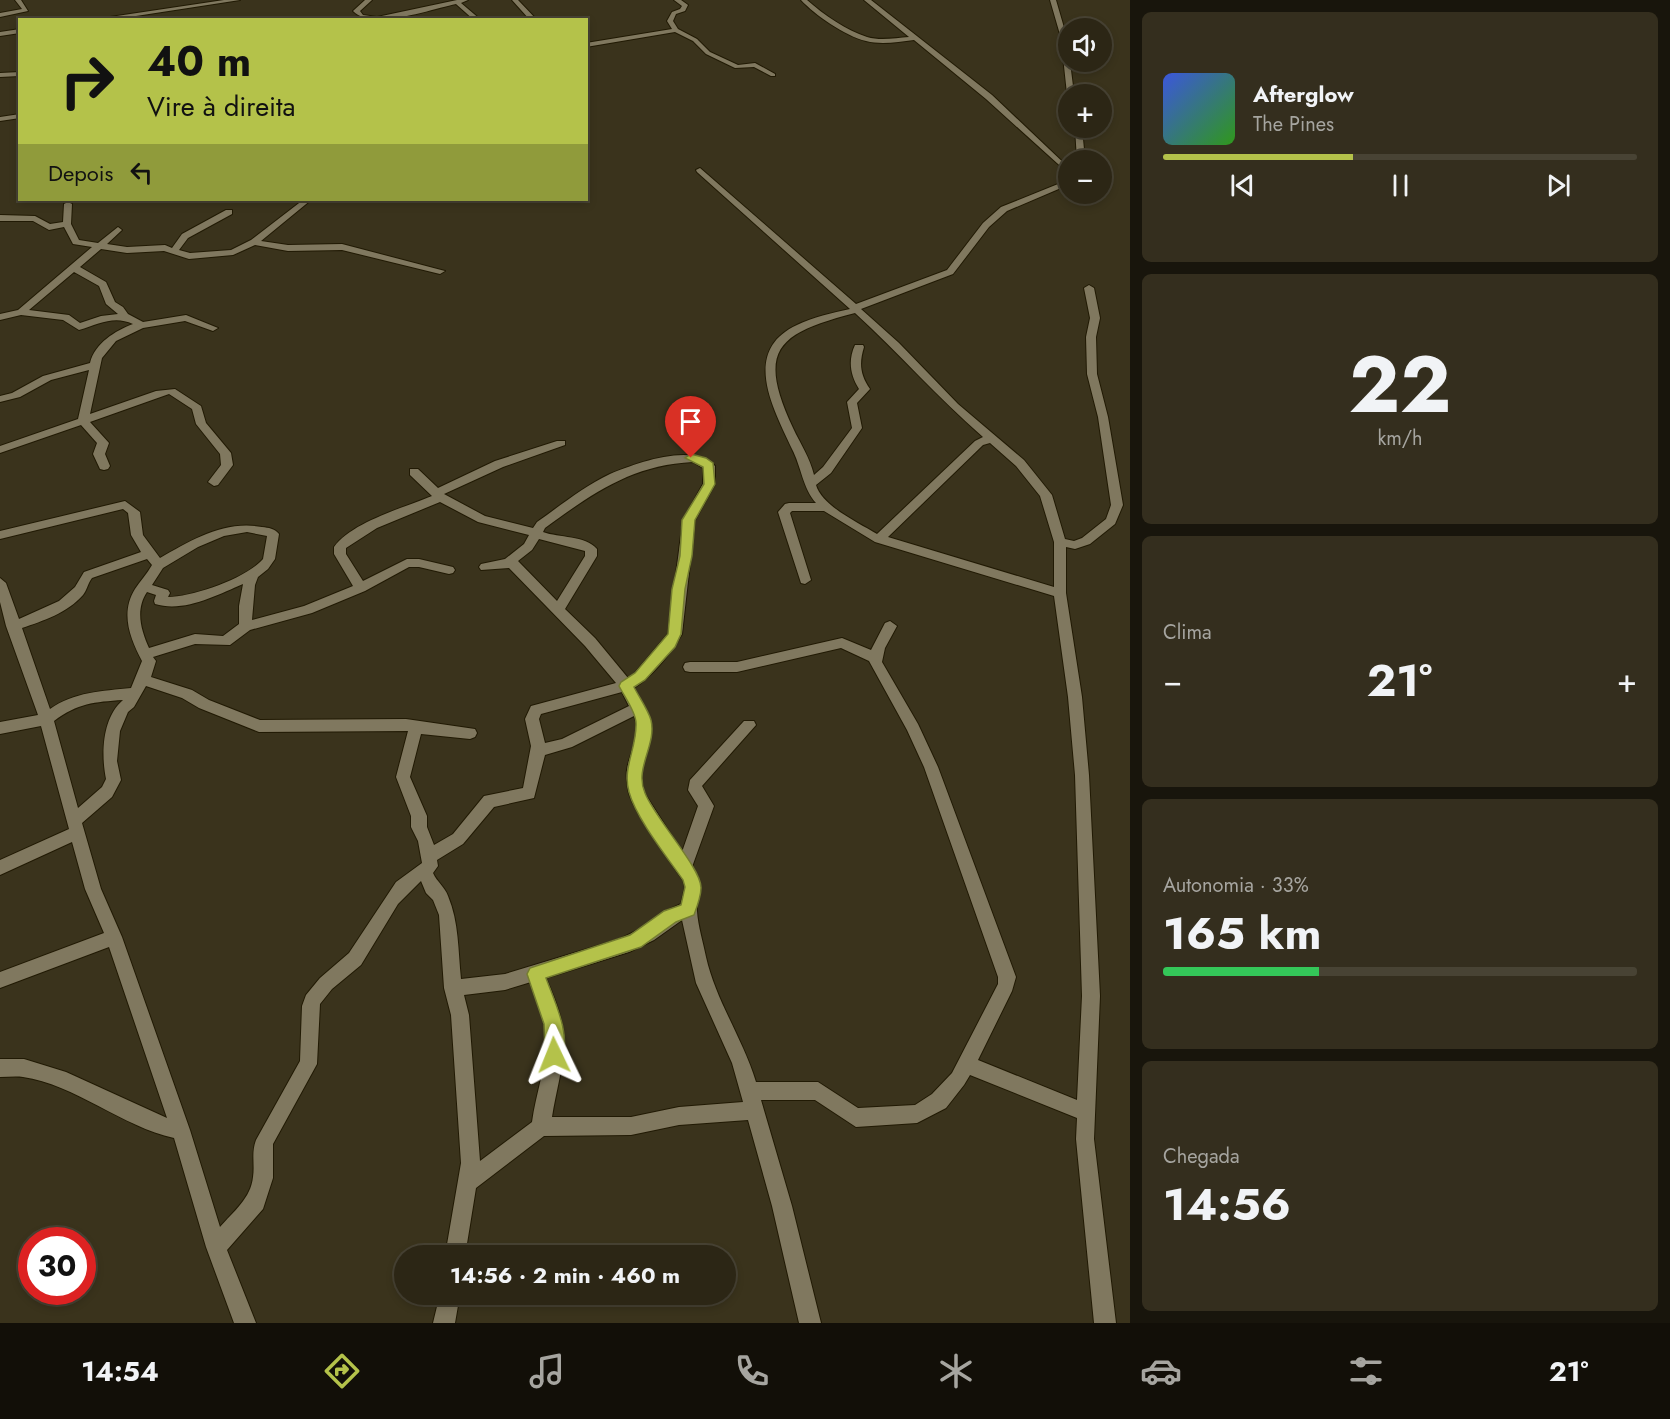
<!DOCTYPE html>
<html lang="pt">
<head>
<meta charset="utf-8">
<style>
	:root { --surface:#2c2615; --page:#342e1e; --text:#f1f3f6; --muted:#a6a5a0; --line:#484334; --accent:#b4c24a }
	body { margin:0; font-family:Jost,sans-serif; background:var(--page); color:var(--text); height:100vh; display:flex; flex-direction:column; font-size:22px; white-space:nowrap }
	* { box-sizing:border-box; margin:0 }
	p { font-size:20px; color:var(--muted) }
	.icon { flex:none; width:33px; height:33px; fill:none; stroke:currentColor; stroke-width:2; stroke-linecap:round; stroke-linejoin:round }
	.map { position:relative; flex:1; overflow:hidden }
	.panel { display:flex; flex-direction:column; gap:12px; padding:12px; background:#18150c; width:540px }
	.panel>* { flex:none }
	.banner { position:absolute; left:18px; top:18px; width:570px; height:183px; border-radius:0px; box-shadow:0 3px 9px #0003,0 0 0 2px var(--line); background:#b4c24a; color:#111; overflow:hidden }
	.fabs { position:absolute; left:1058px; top:18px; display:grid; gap:12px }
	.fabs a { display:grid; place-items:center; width:54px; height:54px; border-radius:50%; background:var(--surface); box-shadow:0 3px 9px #0003,0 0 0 2px var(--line); font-size:30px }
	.speed { position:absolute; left:18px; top:1227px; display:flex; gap:12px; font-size:30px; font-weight:700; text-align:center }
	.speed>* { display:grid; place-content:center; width:78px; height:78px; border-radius:50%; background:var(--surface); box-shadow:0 3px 9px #0003,0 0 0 2px var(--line); line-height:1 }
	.speed .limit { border:9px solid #d22; background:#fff; color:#111 }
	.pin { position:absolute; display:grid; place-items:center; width:51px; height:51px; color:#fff; margin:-62px -26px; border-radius:50% 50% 50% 0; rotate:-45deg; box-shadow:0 0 6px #0007 }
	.pin .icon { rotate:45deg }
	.me { position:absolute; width:66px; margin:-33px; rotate:358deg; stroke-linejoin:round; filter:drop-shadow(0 0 4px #0008) }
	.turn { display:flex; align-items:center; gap:21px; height:126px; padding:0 30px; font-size:27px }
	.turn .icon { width:78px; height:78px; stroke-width:2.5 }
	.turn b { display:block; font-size:42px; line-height:51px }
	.then { display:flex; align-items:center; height:57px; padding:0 30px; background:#0003; gap:12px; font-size:22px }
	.big { font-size:45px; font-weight:700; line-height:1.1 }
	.panel .tile { flex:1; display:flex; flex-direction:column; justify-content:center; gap:9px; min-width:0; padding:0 21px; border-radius:9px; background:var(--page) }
	.panel .dial { align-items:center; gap:0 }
	.dial b { font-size:78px; line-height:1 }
	.song { display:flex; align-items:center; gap:18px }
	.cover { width:72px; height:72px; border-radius:9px; background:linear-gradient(135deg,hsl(230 70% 55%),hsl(110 70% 35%)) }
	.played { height:6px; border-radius:3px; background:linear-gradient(90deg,var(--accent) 40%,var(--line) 40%) }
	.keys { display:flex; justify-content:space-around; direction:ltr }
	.heat { display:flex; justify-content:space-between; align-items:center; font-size:33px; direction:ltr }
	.charge { height:9px; border-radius:4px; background:linear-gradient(90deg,#34c759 33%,var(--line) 0) }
	.trip { position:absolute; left:394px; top:1245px; width:342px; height:60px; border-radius:30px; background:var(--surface); box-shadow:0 3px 9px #0003,0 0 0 2px var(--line); font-weight:700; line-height:60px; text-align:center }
	.tab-bar { display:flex; height:96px; justify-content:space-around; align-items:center; background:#120f08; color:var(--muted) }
	.tab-bar .icon { width:42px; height:42px }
	.tab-bar .selected { color:var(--accent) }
	.tab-bar b { font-size:27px; color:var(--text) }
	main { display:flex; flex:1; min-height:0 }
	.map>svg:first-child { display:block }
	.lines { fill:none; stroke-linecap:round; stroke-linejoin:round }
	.minor-casing { stroke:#211a04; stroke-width:2 }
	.minor { fill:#80785f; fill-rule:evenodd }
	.route { fill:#b4c24a; stroke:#757e30; stroke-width:1.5 }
</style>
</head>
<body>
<main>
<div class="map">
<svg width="1130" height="1323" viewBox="0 0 1130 1323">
	<rect width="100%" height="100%" fill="#3a331c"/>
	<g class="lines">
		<g class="minor-casing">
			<path id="minor" d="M15,0H21L28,11L0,17V13L22,9Z
				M224,0H240L110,20H90Z
				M365,0H372L360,11L363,15L377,17L457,0H468L461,3L481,20H474L456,4C432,9 371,31 353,11Z
				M512,0H518L537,20H530Z
				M674,0H681L688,5L685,11L676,14L673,21L678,29L697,39L710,52L738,65L755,63L775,74V76H771L754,67L735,68L706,54L693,41L675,32L586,47V43L672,29L667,21L672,12L680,9L682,6Z
				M801,0H807C824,15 846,30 867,37C880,41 896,38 909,37L864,0H871L992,95L1068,167V173L986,99L914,40C898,42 881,45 866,41C845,36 815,15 801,0Z
				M1050,0H1056L1067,38L1068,62H1070L1074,94H1067L1061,38Z
				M20,29V33L0,36V32Z
				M20,72V76L0,77V73Z
				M20,114V118L0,121V117Z
				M1075,128H1082L1085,160H1077Z
				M700,168L856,304L947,270L983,223L1001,207L1068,180V185L1007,211L989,227L953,274L861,309L899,343L958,404L1024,460L1052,495L1065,539L1074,541L1082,538L1106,519L1111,505L1098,417L1087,374L1086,337L1090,318L1084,288L1089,285L1094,288L1100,318L1096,337L1097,374L1108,417L1123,505L1115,524L1090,544L1075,549L1066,547V593L1082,697L1089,775L1100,996L1094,1139L1116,1323H1094L1076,1139L1077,1118L970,1075L964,1085L946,1108L917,1123L856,1127L815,1100H761L792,1206L821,1323H799L772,1206L748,1120L679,1125L631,1135L544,1136L476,1188L465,1256H445L461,1163L451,1015L444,988L439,915L433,900L426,893L421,881L398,904L361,965L332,989L320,1004L317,1064L273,1144V1178L263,1209L227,1250L256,1323H234L206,1247L174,1138C123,1127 74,1084 23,1077C16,1076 8,1077 0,1077V1059H24L66,1072L167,1118L109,947L0,988V972L104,933L85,889L72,842L0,875V860L69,829L41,726L0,734V722L38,715L6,626L0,602V578L6,583L19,619L59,601L75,587L84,572L141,552L131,535L128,513L123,509L0,539V531L125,501L140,512L143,535L160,558C192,540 224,520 262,527C269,528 274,528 279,534L275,559L268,569L258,577L255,585L252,620L304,606L353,586L334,554V547C352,522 403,508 432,496L410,475V469H418L438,488L495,461L557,441H565V445L503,467L444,494L485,516L533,528L537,522C560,506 584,486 610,474C636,463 693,442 715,466V484L695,520L682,634C670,654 653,675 634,688L651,721L649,743L641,771L643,791L682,852L698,806L688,790L690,780L744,721H754L756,725L702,786L714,806L692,867C706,887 695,893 697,911C698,926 703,942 706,957C716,1001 743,1039 756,1082H818L858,1108L915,1105L932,1094L952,1073L998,984V977L924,767L907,730L869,661L841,648L737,672H690L685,671L683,667L685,663L690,662H737L842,638L871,650L885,623L890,621L897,626L885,648L882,662L918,724L938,767L1016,977L1012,991L978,1060L1077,1100L1082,996L1075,775L1068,697L1054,596L875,542L824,511H792L790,513L811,580L805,584L801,583L778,512L785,504L789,503H816C803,489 801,466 792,449C773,408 741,351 797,325C813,317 832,313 850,309L697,172L696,170ZM855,313C899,353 938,398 983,437L975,441L877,534C859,523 822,506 816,485L831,473L862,428L857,403L870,389C860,375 859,363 864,347L863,345H855C848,360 850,375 859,389L847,402L852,428L823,467L814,475C810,458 800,443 793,428C756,349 778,333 855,313ZM990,443L1016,466L1040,496L1054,542V587L888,537L983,445ZM693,462L703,468V484L683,520L668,634L635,673L628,678L595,638L565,609L597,556V549C585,535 559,538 543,532L545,528C593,493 632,465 693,462ZM440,502L478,522L529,535L524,544L505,559L481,564L479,567L481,570L509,568L585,646L616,683L531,706L525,719L531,746L523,788L484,796L453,834L434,845L427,827V816L410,777L421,734L470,739L475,737L477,733L475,729L406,719L260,720L209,700L192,690L151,677L156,661L153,657L195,644L230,645L250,630L312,613L365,591L409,567H419L449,574L453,573L455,570L453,567L419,559H407L363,581L346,554V548L377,528ZM247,532L267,536L263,559C247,578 193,597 168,597L170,593L168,590L152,585L163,568L198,547L224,536ZM539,539L585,551V556L557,601L518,561L532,550ZM147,559L152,565C147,574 140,581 135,589C120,613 130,638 142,661L131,688C102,691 74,692 50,709L22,628C43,621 67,613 83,595C87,590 88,583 92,578ZM243,584L239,606V624L223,636L195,634L149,648C141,630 135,610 147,592L156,595L154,601L155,604C184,613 217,595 243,584ZM146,686L182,698L199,708L259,732L408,731L396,777L411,816V827L418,841L422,863L396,882L349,953L320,978L306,995L302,1006L300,1061L256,1140C251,1153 255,1164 253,1177C251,1198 233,1212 220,1227L190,1130L122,937L101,889L82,823L112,797L121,780L117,761L120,731L128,712L134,707ZM622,692L629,706L562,739L545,743L539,719L541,714ZM123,700C102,718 101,754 106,779L102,787L78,808L54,721C78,703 94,702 123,700ZM634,716C643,733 629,753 627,770C626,776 627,783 628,789C631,809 670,861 683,880L685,887L681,904L664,912L642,928L620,939L505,974L461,979C458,951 459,922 448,896C445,887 437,882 433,873L438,866L437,860L463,844L494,807L534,798L545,755L572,747ZM682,920L696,983L732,1063L743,1102L679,1107L631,1117H552C556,1090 566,1061 563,1032C561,1013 553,995 546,978L629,952L654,940ZM531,982C537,999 544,1015 546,1033C548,1063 536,1092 532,1122L480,1161L469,1015L464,995L505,990Z
				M303,200H311L261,241L288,245L342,244L445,271L440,274L342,250L288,251L255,245L233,255L189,259L164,251L127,253L101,249L80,267L106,282L115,302L123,307L128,314L143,322L186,315L218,328L213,331L185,321L143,328L116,341L102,358L90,414L156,391L175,389L201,406L206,423L231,453L233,465L218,485L214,486L208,482L221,465L220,454L196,424L192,409L169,394L90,422L109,443L105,454L110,466L108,469L104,470L100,469L93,454L97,443L81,425L0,453V446L78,419L89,370L51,380L20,397L0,402V396L12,393L43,376L90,363C95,343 115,331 133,324C114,315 99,324 79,330L63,320L21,315L0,320V314L18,310L92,247L73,244L64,227L49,230L33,221H0V215L35,216L50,224L63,222L64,204L68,202L72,204L71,224L79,240L98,243L118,227L122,230L107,244L127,247L165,245L172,248L182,234L226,210H232V214L188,238L179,250L190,253L231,250L251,240ZM74,272L99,286L106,304L118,314L101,316L80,323L69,315L29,310Z
				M440,1294H460L455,1323H433Z"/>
		</g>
		<use href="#minor" class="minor"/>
	</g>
	<path class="route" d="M691,454L706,458L713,463L715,484L695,520L692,556L685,589L681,634L675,647L645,680L634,687C639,697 648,710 651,720C657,745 634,768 645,793C654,817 702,869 701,888C701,896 697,907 694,915L676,922L641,947L546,978C555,1003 572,1036 561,1061L554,1064L548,1061L545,1055L544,1024L527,974L530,968L630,935L664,911L681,905L685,887L683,880C667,857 636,818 629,792C622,768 637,748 636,723C636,712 624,696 619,686L621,682L635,673L668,634L672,589L680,556L682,520L704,484L703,467L685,458Z"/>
</svg>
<div class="fabs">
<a><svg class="icon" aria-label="sound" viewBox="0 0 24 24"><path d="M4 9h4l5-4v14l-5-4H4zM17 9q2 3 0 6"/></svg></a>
<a>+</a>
<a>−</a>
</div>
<div class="speed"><div class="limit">30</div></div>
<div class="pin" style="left:691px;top:458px;background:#d93025"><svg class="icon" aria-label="arrive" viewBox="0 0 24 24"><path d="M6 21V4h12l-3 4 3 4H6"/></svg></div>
<svg class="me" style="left:554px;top:1055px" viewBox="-20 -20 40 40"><path d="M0-17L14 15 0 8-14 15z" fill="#b4c24a" stroke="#fff" stroke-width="4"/></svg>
<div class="trip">14:56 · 2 min · 460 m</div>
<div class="banner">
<div class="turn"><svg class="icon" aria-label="right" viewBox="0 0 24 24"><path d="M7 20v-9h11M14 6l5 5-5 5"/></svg><div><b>40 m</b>Vire à direita</div></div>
<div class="then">Depois<svg class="icon" aria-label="left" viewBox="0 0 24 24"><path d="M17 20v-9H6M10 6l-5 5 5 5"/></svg></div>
</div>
</div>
<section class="panel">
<div class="tile">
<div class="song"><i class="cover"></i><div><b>Afterglow</b><p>The Pines</p></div></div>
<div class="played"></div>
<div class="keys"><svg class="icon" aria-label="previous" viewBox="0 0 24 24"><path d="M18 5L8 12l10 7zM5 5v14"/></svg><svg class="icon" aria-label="pause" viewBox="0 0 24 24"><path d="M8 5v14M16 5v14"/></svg><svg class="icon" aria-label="next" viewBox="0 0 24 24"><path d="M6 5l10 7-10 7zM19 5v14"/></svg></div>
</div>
<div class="tile dial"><b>22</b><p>km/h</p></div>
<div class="tile"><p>Clima</p>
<div class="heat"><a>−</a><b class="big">21°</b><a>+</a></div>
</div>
<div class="tile"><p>Autonomia · 33%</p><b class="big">165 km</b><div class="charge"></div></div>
<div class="tile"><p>Chegada</p><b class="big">14:56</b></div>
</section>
</main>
<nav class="tab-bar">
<b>14:54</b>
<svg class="icon selected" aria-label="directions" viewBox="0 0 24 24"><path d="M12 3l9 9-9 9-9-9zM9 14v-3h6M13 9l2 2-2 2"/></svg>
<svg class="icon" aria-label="music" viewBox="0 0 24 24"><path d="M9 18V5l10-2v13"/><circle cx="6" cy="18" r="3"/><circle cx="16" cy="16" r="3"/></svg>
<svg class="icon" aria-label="phone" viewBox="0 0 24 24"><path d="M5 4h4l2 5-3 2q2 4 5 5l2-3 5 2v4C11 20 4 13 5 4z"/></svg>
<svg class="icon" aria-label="climate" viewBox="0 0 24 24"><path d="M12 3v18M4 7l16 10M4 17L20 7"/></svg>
<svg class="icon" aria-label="car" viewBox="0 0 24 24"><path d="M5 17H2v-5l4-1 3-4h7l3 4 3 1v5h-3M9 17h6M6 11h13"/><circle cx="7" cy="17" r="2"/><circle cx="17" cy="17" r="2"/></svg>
<svg class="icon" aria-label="filters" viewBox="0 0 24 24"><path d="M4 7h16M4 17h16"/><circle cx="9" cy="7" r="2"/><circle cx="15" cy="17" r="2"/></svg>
<b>21°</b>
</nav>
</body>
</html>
